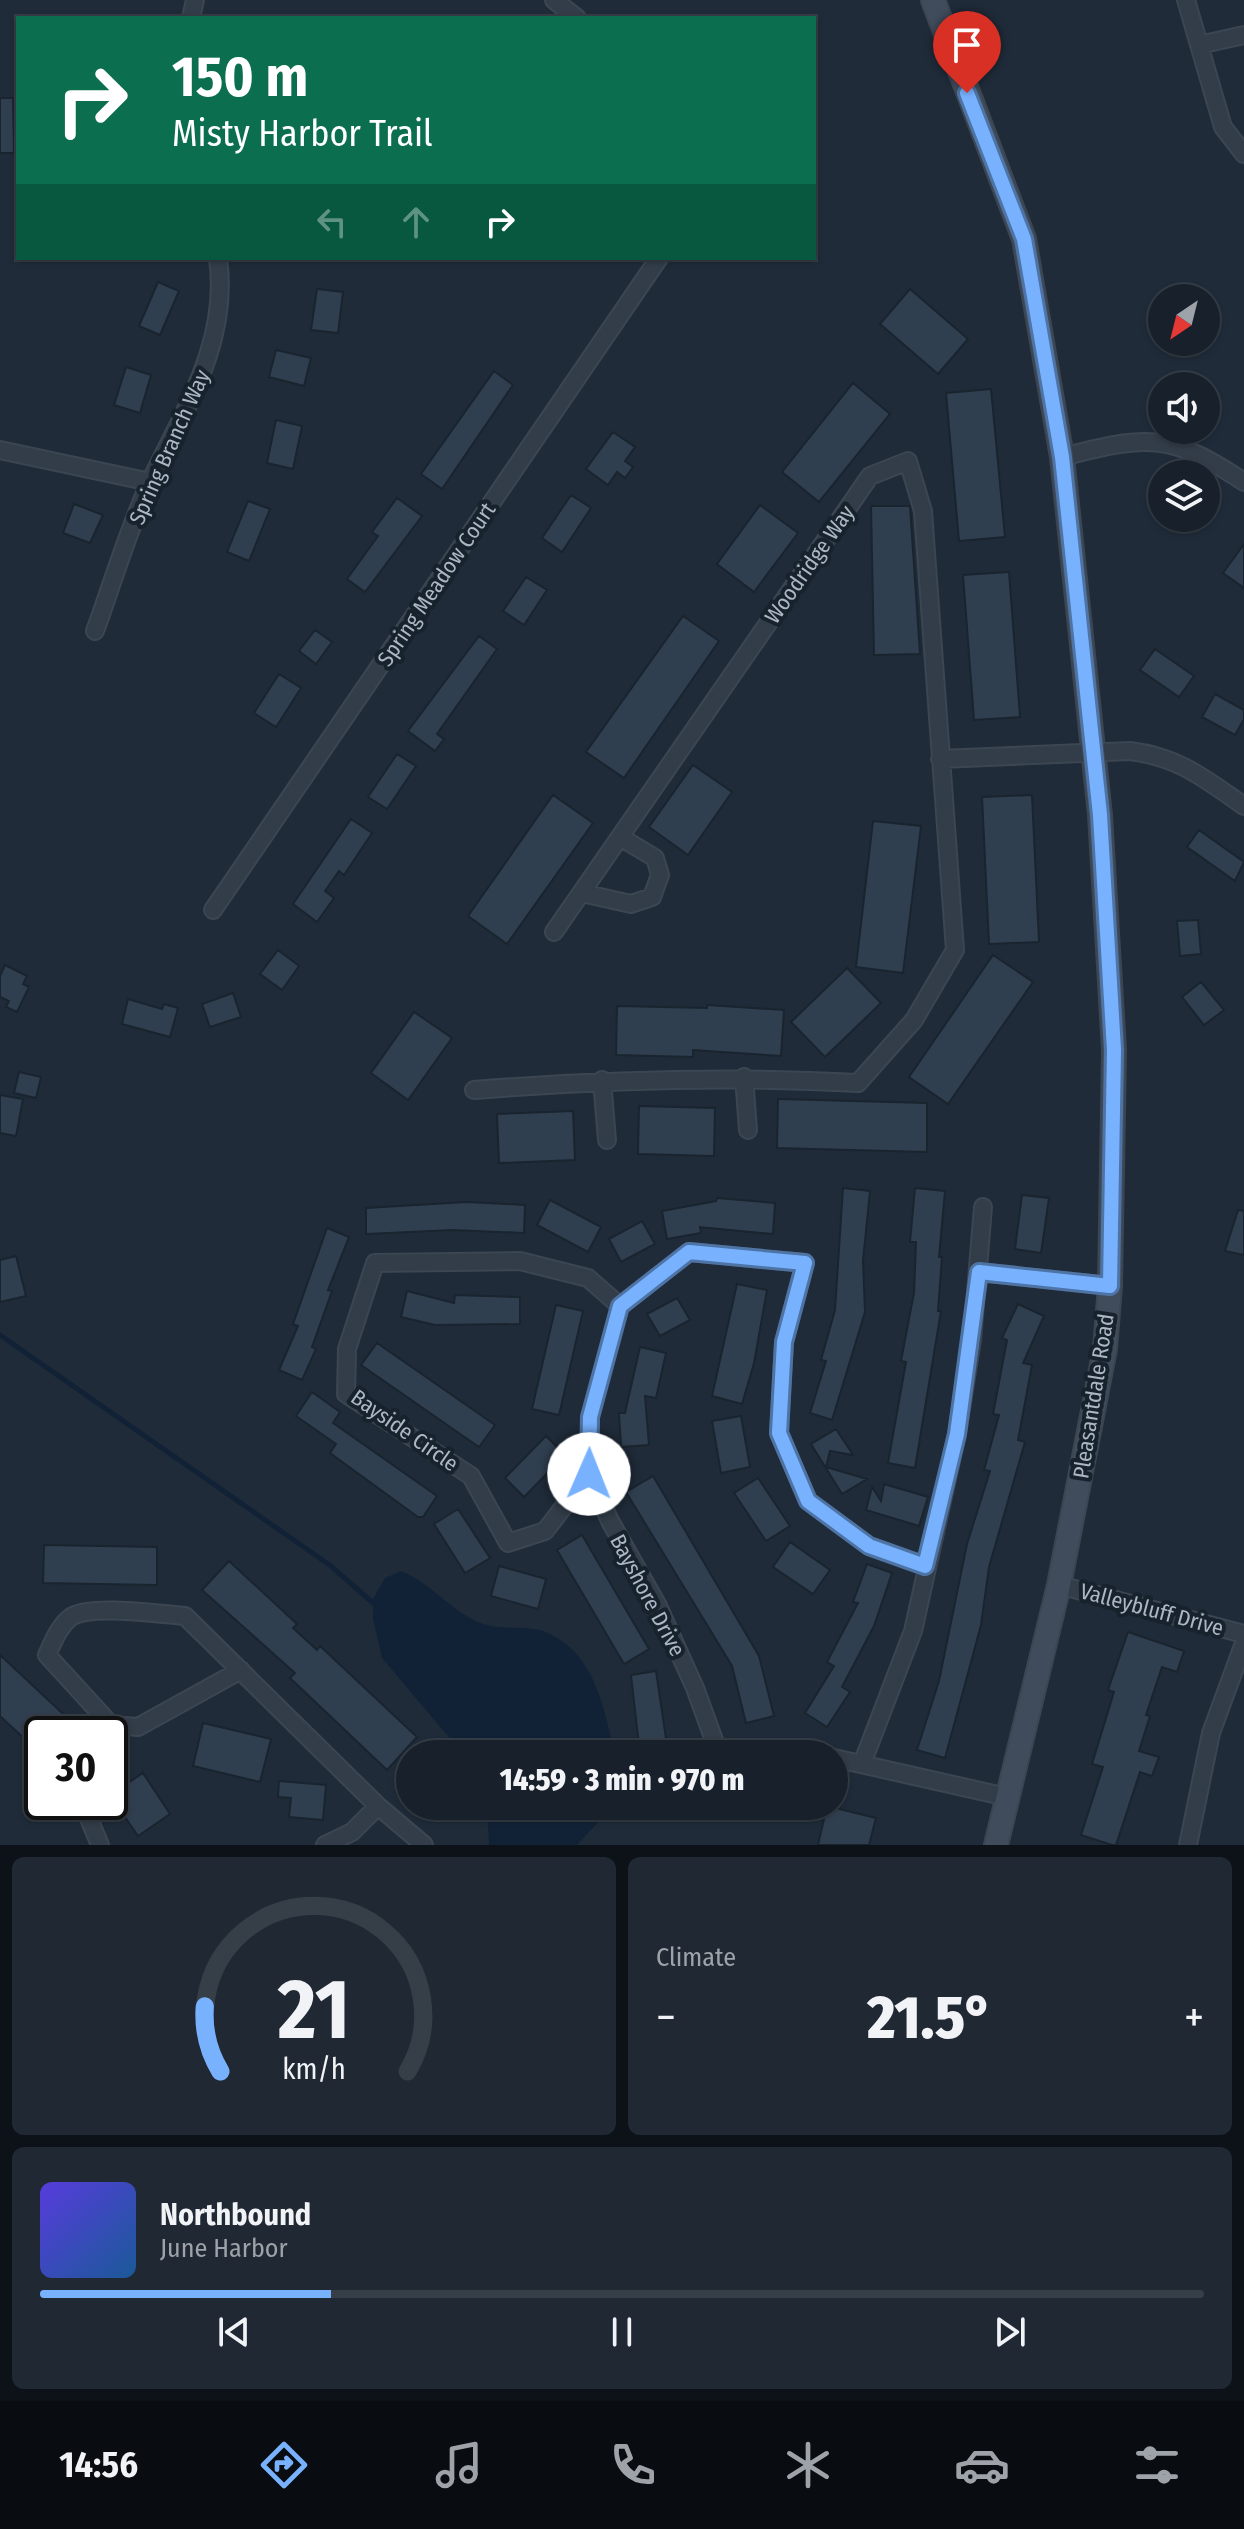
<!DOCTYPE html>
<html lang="en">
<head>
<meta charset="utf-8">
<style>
	:root { --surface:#17202b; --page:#202833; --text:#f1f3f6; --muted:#9ea3a9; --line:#363e47; --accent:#78b2ff }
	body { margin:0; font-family:"Fira Sans Condensed",sans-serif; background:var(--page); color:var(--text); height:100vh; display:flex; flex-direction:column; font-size:30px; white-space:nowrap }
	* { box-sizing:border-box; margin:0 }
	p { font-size:26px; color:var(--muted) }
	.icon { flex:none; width:44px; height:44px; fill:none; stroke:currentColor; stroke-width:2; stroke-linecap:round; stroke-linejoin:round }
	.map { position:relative; height:1845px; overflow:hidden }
	.details { display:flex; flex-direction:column; gap:12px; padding:12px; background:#0d1218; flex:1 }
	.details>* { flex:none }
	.banner { position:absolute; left:16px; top:16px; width:800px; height:244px; border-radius:0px; box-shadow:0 2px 6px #0004,0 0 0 2px var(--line); background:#0b6e4f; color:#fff; overflow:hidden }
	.needle { width:52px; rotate:215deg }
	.fabs { position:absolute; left:1148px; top:284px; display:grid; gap:16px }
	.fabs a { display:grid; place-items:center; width:72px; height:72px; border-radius:50%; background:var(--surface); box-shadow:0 2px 6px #0004,0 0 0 2px var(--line); font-size:40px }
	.speed { position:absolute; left:24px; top:1716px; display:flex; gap:16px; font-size:40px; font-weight:700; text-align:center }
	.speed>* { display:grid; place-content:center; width:104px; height:104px; border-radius:50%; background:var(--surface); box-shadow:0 2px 6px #0004,0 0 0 2px var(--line); line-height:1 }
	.speed .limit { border:4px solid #111; border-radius:12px; background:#fff; color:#111 }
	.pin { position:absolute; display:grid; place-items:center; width:68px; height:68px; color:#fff; margin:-82px -34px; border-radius:50% 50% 50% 0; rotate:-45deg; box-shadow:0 0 8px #0007 }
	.pin .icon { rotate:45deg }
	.me { position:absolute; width:88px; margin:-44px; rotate:1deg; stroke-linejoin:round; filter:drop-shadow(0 0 6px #0008) }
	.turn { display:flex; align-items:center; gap:28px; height:168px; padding:0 24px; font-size:36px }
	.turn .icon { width:104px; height:104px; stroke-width:2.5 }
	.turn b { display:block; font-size:56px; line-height:68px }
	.lanes { display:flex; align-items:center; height:76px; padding:0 24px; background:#0003; justify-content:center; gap:40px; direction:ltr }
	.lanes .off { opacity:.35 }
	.big { font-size:60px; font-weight:800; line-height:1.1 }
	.details .card { flex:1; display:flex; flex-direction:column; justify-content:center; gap:12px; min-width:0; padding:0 28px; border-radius:12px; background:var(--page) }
	.details .dial { align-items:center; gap:0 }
	.dial svg { height:208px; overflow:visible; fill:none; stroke:var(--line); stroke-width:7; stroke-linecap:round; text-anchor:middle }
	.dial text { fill:var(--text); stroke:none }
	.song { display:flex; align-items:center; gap:24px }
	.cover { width:96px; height:96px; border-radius:12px; background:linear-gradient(135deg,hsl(250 70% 55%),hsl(210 70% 35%)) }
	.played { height:8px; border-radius:4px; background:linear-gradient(90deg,var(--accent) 25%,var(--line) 25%) }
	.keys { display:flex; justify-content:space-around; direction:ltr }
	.heat { display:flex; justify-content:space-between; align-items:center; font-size:44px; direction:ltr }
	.details .tiles { flex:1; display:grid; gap:12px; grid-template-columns:1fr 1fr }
	.card:last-child { grid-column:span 2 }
	.trip { position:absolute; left:396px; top:1740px; width:452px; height:80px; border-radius:40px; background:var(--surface); box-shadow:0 2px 6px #0004,0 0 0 2px var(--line); font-weight:800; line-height:80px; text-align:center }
	.tabs { display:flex; height:128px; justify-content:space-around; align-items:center; background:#090d11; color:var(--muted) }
	.tabs .icon { width:56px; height:56px }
	.tabs .on { color:var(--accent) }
	.tabs b { font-size:36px; color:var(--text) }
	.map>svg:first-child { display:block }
	.water { fill:#122236 }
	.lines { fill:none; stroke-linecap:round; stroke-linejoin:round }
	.stream { stroke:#122236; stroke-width:5 }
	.building { fill:#303f50; stroke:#1a242f; stroke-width:2 }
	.street-casing { stroke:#3c4652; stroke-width:20 }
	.secondary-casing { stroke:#3c4652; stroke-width:26 }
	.street { stroke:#323d49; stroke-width:16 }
	.secondary { stroke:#404c5c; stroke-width:22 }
	.route-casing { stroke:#4e74a6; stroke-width:20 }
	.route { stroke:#78b2ff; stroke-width:14 }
	.labels { text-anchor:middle; stroke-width:8; stroke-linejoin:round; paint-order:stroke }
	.street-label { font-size:22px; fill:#acb7c6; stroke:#18222d }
</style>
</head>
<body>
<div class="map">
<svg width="1244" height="1845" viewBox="0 0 1244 1845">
	<rect width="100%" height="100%" fill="#1f2b39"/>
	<path class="water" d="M401,1571C432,1583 452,1613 483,1624C504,1631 531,1624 550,1634C596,1656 604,1710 615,1754H463L382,1658L373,1619V1599L385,1578Z
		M487,1806H613L577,1845H489Z"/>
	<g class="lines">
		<path class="stream" d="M0,1335L331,1566L373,1603"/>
	</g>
	<path class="building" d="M0,98H13L14,153H0Z
		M158,282L179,291L160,335L139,326Z
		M317,289L343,292L338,333L311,330Z
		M910,289L968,339L938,374L880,324Z
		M276,350L311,358L304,386L269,377Z
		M126,367L151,375L140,413L114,405Z
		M494,371L513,385L442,489L421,474Z
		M853,383L890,414L819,502L782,472Z
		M991,389L1005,537L959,541L946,393Z
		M276,420L302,426L293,469L267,463Z
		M613,432L635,447L625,461L633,467L625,478L617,472L608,485L586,469Z
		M571,495L591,508L562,552L542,538Z
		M397,498L422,516L365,592L347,579L378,536L372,532Z
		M248,501L270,509L249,561L227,552Z
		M74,504L103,515L90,543L63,533Z
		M760,505L798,533L754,592L717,564Z
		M871,506H910L920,654L874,655Z
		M1244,544V588L1223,573Z
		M1009,572L1020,717L974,720L963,575Z
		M526,577L547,590L524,625L503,611Z
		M683,616L719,641L624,778L586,752Z
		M315,630L332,642L316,664L299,651Z
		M479,636L497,649L437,734L444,739L435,751L408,731Z
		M1155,649L1194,676L1179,697L1140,670Z
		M279,674L301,688L276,727L254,713Z
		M1215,694L1244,710V719L1235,735L1202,717Z
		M397,754L416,766L387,809L368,797Z
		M693,765L732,792L688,855L649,827Z
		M553,795L593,823L507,944L468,916Z
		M1032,795L1039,942L989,944L982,797Z
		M351,819L372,833L344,875L339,871L325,891L334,898L317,922L293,904Z
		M873,821L921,826L903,973L856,967Z
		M1199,830L1244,862L1235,881L1187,847Z
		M1198,920L1201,954L1180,956L1177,921Z
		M278,950L299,966L282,990L260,974Z
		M993,955L1033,982L948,1104L909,1077Z
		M5,965L27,976L23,984L29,987L17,1012L6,1007L9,1001L0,997V976Z
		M847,968L881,1003L825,1057L791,1022Z
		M1201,982L1224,1010L1204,1025L1182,997Z
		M233,993L241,1017L210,1027L202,1004Z
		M128,999L162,1009L164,1004L178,1008L170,1037L122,1024Z
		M707,1005L784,1010L781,1056L693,1050V1057L616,1055L617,1006L707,1008Z
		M414,1012L452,1038L408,1100L371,1073Z
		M19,1072L41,1077L36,1098L14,1093Z
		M0,1095L23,1099L16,1136L0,1133Z
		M778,1099L927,1103V1152L777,1148Z
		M639,1106L715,1108L714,1156L638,1154Z
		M573,1111L575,1160L499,1163L497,1114Z
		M843,1188L870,1191L863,1261L865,1312L832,1420L810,1413L826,1361L821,1360L835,1310Z
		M915,1188L945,1191L939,1257H942L938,1311H941L915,1468L888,1463L906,1362L901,1361L914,1293L916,1242H910Z
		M1022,1195L1049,1198L1041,1253L1015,1249Z
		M717,1198L775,1203L773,1234L700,1227L701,1233L667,1239L662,1211L716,1201Z
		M550,1200L601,1227L588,1252L537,1225Z
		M467,1202L525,1205L524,1233L453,1230L366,1234V1208Z
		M1238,1210L1244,1211V1255L1225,1251Z
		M642,1221L655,1244L621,1262L609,1239Z
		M327,1228L349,1237L328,1290L332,1291L312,1347L316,1349L302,1380L279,1370L298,1326L293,1324Z
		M16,1256L26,1296L0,1302V1260Z
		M737,1284L767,1290L754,1363L742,1404L712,1396Z
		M407,1291L454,1303L455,1295L520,1297V1324L435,1325L401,1317Z
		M677,1298L690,1320L660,1336L647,1314Z
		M1018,1304L1044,1316L1023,1363L1032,1365L1018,1440L1025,1442L989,1567L981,1625L945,1758L917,1750L939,1681L967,1544L990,1471L984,1470L999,1415L993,1414L1007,1340L1002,1338Z
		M556,1305L583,1311L559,1415L532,1409Z
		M377,1343L495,1425L479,1447L361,1365Z
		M640,1347L666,1353L656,1398L645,1396L649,1445L621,1447L619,1413H625Z
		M312,1392L340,1412L333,1423L437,1496L423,1517H418L330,1453L336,1444L296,1416Z
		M741,1416L750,1467L721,1473L712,1421Z
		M836,1429L853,1455L830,1451L826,1467L867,1479L842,1494L811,1444Z
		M546,1436L565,1455L524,1497L505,1478Z
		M653,1476L759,1656L774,1716L746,1723L732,1666L626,1492Z
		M758,1478L790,1526L766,1541L734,1493Z
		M884,1484L928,1497L919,1526L866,1510L872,1487L881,1501Z
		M458,1509L490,1558L465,1573L434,1524Z
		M582,1535L649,1649L624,1664L557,1550Z
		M790,1542L830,1570L813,1594L773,1567Z
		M44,1545L157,1547V1585L43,1583Z
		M229,1561L297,1624L293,1628L317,1650L320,1646L417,1737L387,1770L290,1678L295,1673L202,1590Z
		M867,1564L892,1573L874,1626L842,1687L850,1692L827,1727L805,1713L834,1666L827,1662L858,1603L853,1602Z
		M499,1566L546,1579L538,1609L491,1596Z
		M1128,1632L1184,1651L1177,1672L1162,1667L1146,1715L1150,1716L1139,1751L1159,1757L1152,1776L1140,1772L1116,1845H1112L1081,1835L1103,1767L1092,1764L1114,1692L1108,1690Z
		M0,1655L76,1726L69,1734H42V1755L0,1716Z
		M656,1671L668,1752L640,1754L631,1675Z
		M203,1723L271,1739L260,1782L193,1766Z
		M143,1773L170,1814L138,1836L110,1795Z
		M279,1781L326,1785L323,1820L289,1817L291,1798L278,1797Z
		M827,1806L876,1818L869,1845H818Z"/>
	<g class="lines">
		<g class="street-casing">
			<path id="street" d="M554,0L577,18
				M1186,0L1223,127L1244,154
				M191,18L195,0
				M1199,45L1244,35
				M0,450L150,482
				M1062,457C1148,435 1169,432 1244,482
				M95,631C113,582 128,530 150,482C184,410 230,342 218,258
				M940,759L1130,751C1179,757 1205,779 1244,806
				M582,893L631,904L652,897L660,875L655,858L620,837
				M213,910L659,258
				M744,1077L748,1130
				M602,1080L607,1140
				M474,1090C602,1080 730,1076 858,1083L914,1020L955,950L923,511L908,461L870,476L554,932
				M979,1272L1110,1286
				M589,1474L545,1531L508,1543L471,1476L346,1394L347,1349L375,1263L520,1261L588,1278L620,1306
				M1059,1585L1244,1634
				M111,1725L138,1727L241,1670
				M106,1734L111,1725L47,1655C53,1642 59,1626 71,1617C90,1604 160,1614 185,1616L378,1806L424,1845
				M719,1754L695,1688L658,1606L610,1521L589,1474L590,1417L620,1306L689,1252L805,1263L784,1342L779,1433L808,1501L869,1546L925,1566
				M834,1758L1007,1797
				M862,1764L913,1631L957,1434L972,1340L983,1207
				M82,1802L100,1845
				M325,1845L352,1832L378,1806
				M1188,1845L1211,1733L1244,1643"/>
		</g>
		<g class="secondary-casing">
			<path id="secondary" d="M933,0L1024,239L1062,457L1100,815L1114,1050L1110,1286L1105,1349L1059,1585L996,1845"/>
		</g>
		<use href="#street" class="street"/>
		<use href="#secondary" class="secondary"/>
	</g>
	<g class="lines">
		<g class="route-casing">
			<path id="route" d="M589,1474L590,1417L620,1306L689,1252L805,1263L784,1342L779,1433L808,1501L869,1546L925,1566L957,1434L979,1272L1110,1286L1114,1050L1100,815L1062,457L1024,239L967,93"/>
		</g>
		<use href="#route" class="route"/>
	</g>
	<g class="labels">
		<g class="street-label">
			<text transform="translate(169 447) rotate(-66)" y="8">Spring Branch Way</text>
			<text transform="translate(809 564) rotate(-55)" y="8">Woodridge Way</text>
			<text transform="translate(436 584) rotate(-56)" y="8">Spring Meadow Court</text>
			<text transform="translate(1093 1396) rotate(-81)" y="8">Pleasantdale Road</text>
			<text transform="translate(405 1430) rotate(35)" y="8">Bayside Circle</text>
			<text transform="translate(648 1595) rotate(62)" y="8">Bayshore Drive</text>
			<text transform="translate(1152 1609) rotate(15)" y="8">Valleybluff Drive</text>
		</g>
	</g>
</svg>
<div class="fabs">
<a><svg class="needle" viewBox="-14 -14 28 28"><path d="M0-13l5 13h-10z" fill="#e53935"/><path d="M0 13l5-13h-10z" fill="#9ea3a9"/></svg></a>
<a><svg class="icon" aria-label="sound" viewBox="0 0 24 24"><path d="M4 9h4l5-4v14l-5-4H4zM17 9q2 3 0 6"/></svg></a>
<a><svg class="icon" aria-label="layers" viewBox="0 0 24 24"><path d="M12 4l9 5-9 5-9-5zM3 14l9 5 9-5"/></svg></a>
</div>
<div class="speed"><div class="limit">30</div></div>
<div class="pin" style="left:967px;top:93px;background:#d93025"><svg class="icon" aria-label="arrive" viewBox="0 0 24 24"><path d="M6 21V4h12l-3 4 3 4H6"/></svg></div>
<svg class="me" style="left:589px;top:1474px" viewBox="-20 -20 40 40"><circle r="19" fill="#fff"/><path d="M0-13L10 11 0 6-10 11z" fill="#78b2ff"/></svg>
<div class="trip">14:59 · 3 min · 970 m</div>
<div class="banner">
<div class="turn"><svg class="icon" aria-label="right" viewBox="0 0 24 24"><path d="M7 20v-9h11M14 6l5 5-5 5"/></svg><div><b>150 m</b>Misty Harbor Trail</div></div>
<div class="lanes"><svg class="icon off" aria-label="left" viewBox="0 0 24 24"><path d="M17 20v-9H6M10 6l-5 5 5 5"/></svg><svg class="icon off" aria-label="ahead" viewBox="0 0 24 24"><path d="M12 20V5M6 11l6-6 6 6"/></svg><svg class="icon" aria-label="right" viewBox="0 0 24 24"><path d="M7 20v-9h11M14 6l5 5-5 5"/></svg></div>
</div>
</div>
<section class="details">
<div class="tiles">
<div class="card dial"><svg viewBox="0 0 100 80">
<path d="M14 69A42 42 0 1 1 86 69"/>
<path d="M14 69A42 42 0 0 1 8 44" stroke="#78b2ff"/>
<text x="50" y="56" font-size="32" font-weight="700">21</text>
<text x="50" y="72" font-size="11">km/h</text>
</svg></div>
<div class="card"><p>Climate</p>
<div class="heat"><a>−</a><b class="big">21.5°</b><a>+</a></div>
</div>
<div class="card">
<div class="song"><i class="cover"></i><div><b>Northbound</b><p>June Harbor</p></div></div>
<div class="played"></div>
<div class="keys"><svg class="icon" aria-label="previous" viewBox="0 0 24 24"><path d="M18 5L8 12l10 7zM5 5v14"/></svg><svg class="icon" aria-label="pause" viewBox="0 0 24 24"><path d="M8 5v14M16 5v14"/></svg><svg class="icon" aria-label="next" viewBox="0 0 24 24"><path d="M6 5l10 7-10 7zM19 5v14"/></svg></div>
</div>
</div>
</section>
<nav class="tabs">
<b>14:56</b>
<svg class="icon on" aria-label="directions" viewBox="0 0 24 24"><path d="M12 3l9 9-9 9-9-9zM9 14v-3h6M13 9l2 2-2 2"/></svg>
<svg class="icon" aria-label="music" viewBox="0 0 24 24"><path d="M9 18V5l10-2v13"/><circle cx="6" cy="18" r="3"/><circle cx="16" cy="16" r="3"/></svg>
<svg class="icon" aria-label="phone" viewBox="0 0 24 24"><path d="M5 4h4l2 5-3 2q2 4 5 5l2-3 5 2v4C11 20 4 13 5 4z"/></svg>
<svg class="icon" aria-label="climate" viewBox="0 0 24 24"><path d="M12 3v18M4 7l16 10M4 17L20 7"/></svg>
<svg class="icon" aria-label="car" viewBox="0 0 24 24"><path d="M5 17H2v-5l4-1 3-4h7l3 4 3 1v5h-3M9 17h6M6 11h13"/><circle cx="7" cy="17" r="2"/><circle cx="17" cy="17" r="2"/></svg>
<svg class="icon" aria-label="filters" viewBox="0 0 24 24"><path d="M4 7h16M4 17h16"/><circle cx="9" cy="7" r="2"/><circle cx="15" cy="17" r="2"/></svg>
</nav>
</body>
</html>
